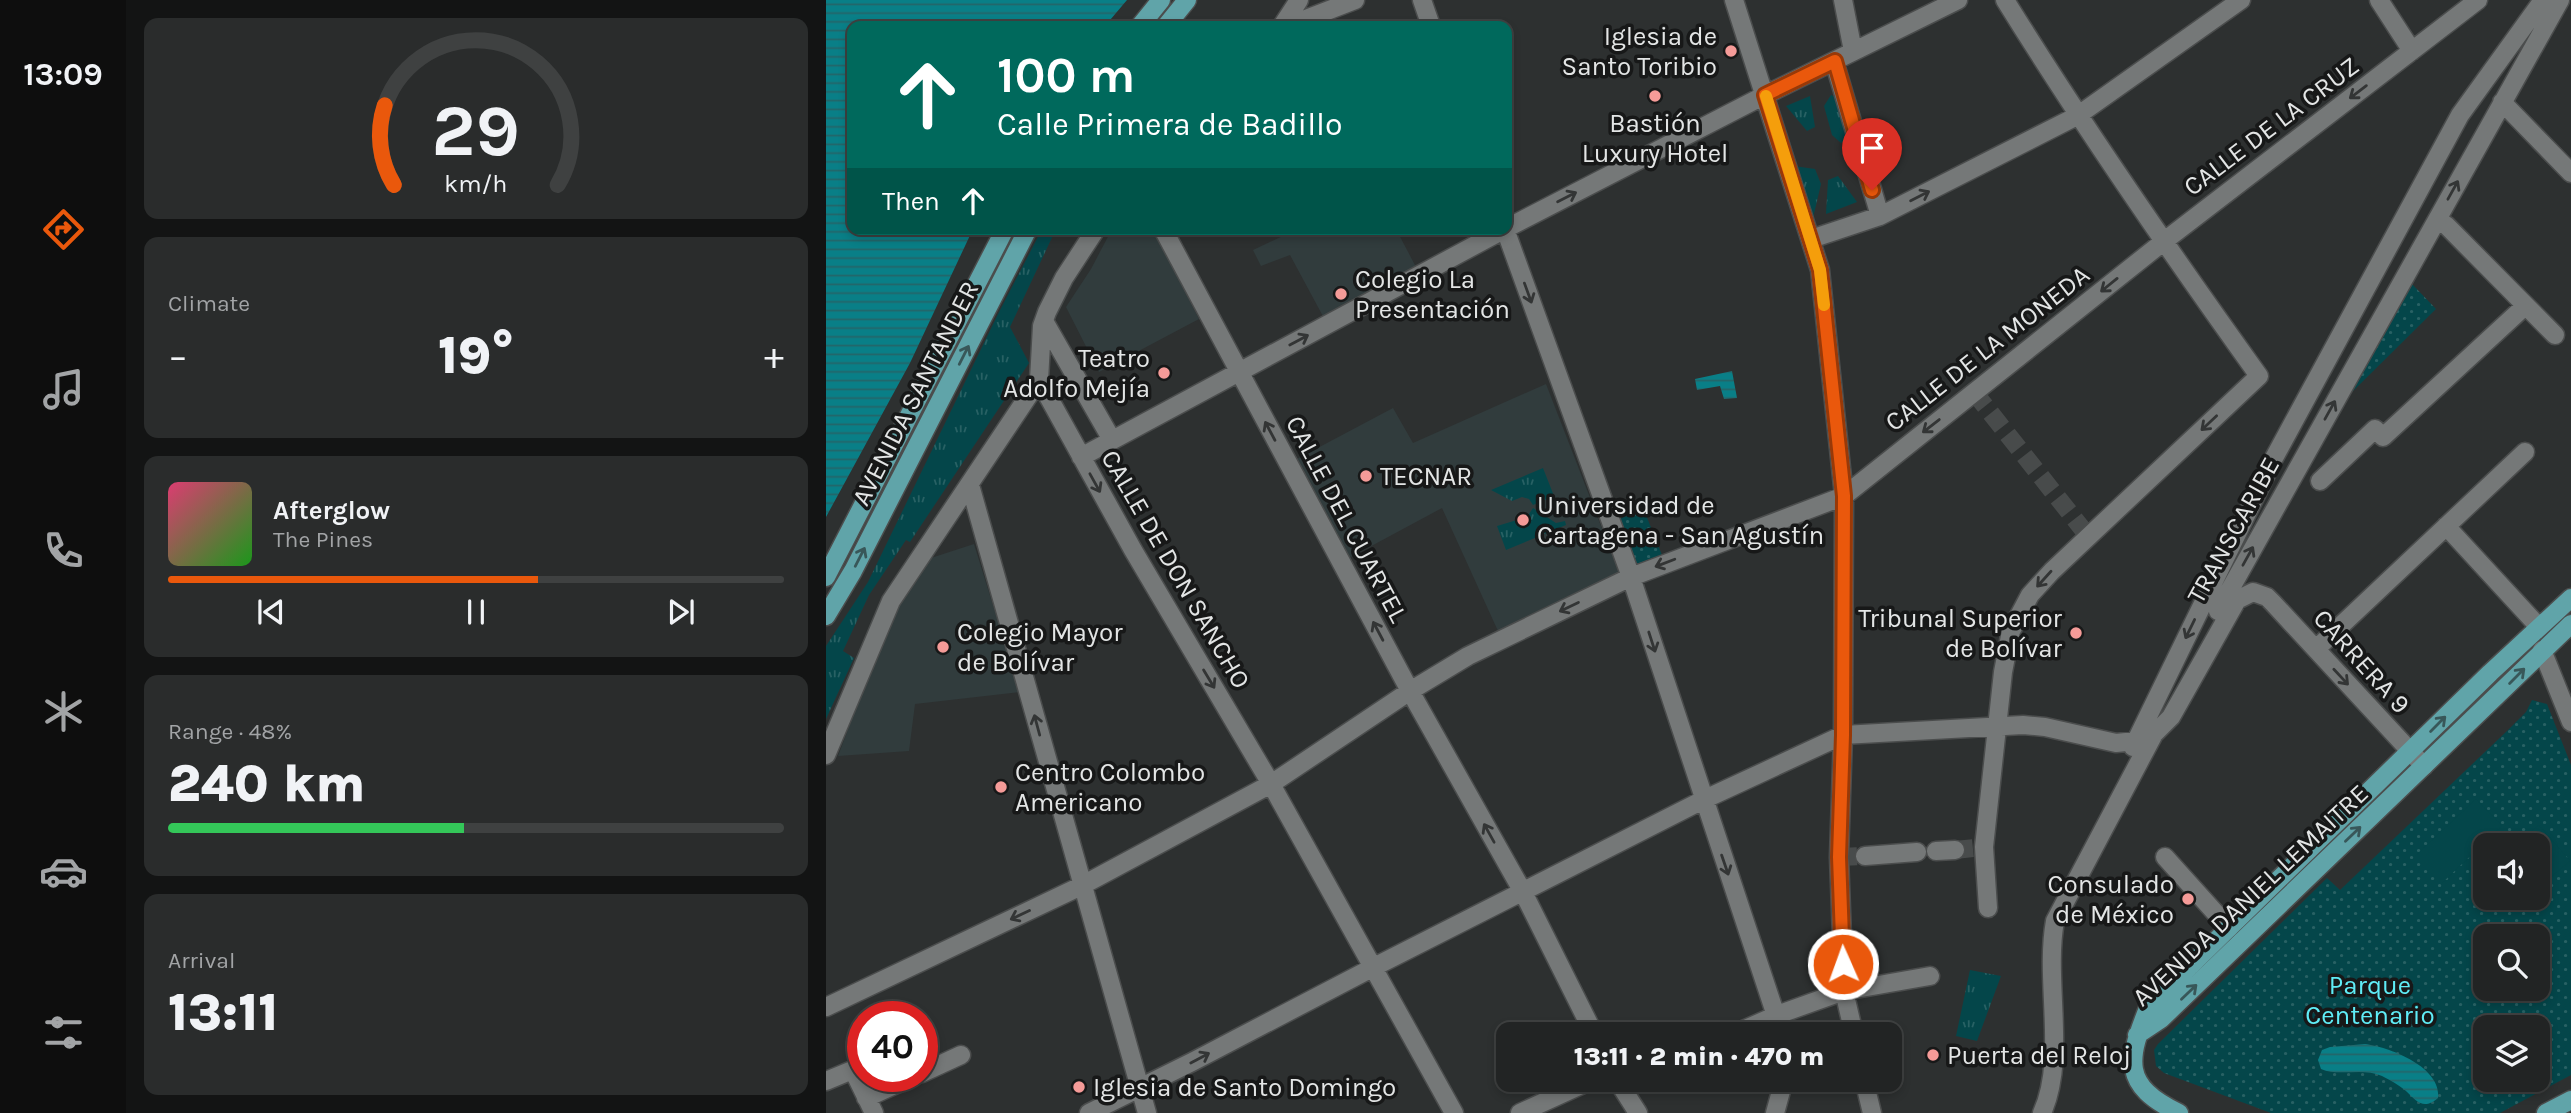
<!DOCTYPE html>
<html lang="en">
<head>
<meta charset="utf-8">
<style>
	:root { --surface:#222424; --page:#2a2c2c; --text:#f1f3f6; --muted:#a2a4a6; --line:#3f4141; --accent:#ea580c }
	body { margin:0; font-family:Karla,sans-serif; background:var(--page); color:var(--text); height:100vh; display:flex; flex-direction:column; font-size:26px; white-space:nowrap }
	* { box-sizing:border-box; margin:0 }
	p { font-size:23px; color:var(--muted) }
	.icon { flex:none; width:38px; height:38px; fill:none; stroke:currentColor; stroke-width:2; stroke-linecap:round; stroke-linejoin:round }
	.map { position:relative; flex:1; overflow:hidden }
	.drawer { display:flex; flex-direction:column; gap:18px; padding:18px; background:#131414; width:700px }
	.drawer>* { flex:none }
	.top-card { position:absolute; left:21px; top:21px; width:665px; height:214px; border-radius:14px; box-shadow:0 4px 10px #0003,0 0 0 2px var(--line); background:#00695c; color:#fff; overflow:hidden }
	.controls { position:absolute; left:1647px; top:833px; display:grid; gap:14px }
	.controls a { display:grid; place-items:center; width:77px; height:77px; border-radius:14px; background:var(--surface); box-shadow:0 4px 10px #0003,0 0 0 2px var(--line); font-size:35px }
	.speed { position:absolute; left:21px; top:1001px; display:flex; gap:14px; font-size:35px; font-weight:700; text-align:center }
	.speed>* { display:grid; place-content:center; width:91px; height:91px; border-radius:50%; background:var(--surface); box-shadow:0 4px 10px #0003,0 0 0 2px var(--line); line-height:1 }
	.speed .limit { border:10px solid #d22; background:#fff; color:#111 }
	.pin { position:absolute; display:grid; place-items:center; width:60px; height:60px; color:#fff; margin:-72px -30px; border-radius:50% 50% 50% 0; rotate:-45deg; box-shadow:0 0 7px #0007 }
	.pin .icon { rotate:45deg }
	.me { position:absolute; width:77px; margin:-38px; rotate:358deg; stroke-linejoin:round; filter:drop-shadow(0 0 5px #0008) }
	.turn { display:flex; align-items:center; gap:24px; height:147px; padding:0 35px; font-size:32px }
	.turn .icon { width:91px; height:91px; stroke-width:2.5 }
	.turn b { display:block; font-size:49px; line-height:60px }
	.then { display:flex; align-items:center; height:66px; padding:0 35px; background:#0003; gap:14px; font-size:26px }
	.big { font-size:52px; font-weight:800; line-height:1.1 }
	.drawer .card { flex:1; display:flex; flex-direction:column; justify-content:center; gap:10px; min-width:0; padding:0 24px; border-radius:14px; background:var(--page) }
	.drawer .dial { align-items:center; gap:0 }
	.dial svg { height:182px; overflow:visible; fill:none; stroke:var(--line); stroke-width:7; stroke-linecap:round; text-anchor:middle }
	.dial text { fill:var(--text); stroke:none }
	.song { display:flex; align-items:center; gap:21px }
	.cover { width:84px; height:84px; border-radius:10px; background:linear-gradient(135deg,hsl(340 70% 55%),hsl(120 70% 35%)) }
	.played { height:7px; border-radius:4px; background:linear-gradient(90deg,var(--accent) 60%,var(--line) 60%) }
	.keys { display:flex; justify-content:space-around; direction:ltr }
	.heat { display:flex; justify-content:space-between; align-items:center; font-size:38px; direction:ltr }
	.charge { height:10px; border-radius:5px; background:linear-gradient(90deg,#34c759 48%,var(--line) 0) }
	.trip { position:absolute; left:670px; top:1022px; width:406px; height:70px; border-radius:14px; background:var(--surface); box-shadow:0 4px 10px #0003,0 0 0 2px var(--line); font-weight:800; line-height:70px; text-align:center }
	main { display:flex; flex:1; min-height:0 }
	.menu { display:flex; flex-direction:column; width:126px; justify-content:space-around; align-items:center; background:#0e0e0e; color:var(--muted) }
	.menu .icon { width:49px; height:49px }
	.menu .on { color:var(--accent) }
	.menu b { font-size:32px; color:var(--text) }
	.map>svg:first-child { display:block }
	.built { fill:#313c3d }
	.grass { fill:url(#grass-tufts) }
	.park { fill:url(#park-dots); fill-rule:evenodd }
	.garden { fill:#04464a }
	.water { fill:url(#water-rules) }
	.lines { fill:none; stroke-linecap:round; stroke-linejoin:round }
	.minor-tunnel { stroke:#484b4b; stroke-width:18; stroke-dasharray:18 9; stroke-linecap:butt }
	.minor-casing { stroke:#4b4d4d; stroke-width:21 }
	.major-casing { stroke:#4b4d4d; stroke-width:21 }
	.minor { stroke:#757878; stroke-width:18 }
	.major { stroke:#60a4a9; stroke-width:18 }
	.oneway { stroke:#333535 }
	.oneway2 { stroke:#385759 }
	.route-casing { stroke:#983908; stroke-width:18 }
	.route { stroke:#ea580c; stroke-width:12 }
	.slow { stroke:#f59e0b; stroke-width:12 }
	.poi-dot { fill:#f59b98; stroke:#171818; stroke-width:2.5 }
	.labels { text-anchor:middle; stroke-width:7; stroke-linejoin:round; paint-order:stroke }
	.poi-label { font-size:26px; fill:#e3e5e5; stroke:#171818; text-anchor:start }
	.street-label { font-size:26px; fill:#e3e5e5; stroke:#171818 }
	.park-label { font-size:26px; fill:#5fecf6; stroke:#171818 }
</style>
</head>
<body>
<main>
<nav class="menu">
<b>13:09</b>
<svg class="icon on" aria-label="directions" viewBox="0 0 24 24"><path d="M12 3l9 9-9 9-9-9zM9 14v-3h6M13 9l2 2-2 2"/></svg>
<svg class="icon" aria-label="music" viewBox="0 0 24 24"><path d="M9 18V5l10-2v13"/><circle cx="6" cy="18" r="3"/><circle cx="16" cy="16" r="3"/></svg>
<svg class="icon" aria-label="phone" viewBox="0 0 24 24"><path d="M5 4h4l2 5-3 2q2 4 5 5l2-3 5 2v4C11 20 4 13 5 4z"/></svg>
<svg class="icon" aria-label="climate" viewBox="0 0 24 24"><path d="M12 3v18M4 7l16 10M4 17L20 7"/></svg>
<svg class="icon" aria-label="car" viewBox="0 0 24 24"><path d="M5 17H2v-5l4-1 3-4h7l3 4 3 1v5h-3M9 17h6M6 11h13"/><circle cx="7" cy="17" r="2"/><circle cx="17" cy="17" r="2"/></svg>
<svg class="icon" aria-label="filters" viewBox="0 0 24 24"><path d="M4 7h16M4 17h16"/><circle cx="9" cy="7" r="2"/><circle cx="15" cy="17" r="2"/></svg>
</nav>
<section class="drawer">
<div class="card dial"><svg viewBox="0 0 100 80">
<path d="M14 69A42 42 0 1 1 86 69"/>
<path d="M14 69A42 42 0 0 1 10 34" stroke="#ea580c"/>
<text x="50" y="56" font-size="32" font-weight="700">29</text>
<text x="50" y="72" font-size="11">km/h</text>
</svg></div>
<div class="card"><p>Climate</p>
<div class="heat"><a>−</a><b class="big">19°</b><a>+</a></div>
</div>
<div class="card">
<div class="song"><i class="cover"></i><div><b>Afterglow</b><p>The Pines</p></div></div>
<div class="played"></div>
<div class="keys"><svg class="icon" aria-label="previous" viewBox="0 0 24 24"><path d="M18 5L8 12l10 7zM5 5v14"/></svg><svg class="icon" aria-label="pause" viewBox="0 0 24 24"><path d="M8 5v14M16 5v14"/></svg><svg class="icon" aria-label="next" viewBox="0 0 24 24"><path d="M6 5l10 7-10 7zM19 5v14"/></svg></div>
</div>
<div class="card"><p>Range · 48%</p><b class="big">240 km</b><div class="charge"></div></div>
<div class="card"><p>Arrival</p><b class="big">13:11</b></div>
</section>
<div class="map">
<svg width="1745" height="1113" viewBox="0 0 1745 1113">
	<defs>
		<pattern id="grass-tufts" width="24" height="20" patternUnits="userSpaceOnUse" patternTransform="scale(1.75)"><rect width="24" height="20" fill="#04464a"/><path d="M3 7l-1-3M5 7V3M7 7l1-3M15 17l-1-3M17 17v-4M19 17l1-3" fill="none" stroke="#286164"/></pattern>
		<pattern id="park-dots" width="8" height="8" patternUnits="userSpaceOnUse" patternTransform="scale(1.75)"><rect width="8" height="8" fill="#04464a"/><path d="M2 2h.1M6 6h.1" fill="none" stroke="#286164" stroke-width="1.8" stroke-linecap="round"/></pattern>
		<pattern id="water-rules" width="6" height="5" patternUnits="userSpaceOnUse" patternTransform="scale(1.75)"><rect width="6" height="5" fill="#097f87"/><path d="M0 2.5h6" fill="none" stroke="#246569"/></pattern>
	</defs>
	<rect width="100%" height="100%" fill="#2d3030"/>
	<path class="built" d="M286,229H327L373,319L273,372L240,307L265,269Z
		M459,229H570L591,269L499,320L464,255L435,266L427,250L461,234Z
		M720,384L794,575L672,631L616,508L523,558L469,460L567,408L587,443Z
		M148,544L194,692L89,704L83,751L12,756L70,602L105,558Z"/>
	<path class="grass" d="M1005,95L1015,99L1026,139L1015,143L1006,135L998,106Z
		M984,96L989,127L981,131L960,106Z
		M968,166L989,169L995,184L987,218Z
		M1012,176L1031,202L1000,214L1002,180Z
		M216,229H230L184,327L203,363L84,542L80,540L43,595L17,651L28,658L0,719V646L42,582L172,314Z
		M717,468L728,496L707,505L703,499L696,497L686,501L665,490Z
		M707,508L730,523L739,521L740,525L680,550L671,526L701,517Z
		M1144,970L1175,976L1151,1041L1130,1036Z"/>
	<path class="park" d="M1586,284L1610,309L1522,396Z
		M818,510L838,560L806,573L787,521Z
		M1706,700L1721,704L1745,765V1075L1674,1113H1445L1338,1073L1330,1066L1328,1050L1332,1044L1501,878L1514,890L1681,731L1700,712ZM1659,845H1712V898H1659ZM1659,936H1712V989H1659ZM1659,1027H1712V1080H1659Z"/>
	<path class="garden" d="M1650,799L1676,826L1616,883L1589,856Z
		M1713,825L1744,861L1712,888V845H1688Z"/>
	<path class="water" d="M0,0H301L279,26H26V229H147L84,363L0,517Z
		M906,371L911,398L898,399L894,386L871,390L869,379Z
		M1539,1044C1563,1047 1616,1067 1612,1098C1598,1110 1591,1102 1580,1091C1573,1085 1564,1080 1556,1076C1536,1067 1513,1077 1495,1069L1492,1060L1496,1050L1504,1047Z"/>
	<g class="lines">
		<path class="minor-tunnel" d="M1148,392L1262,536
			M1129,850L1158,847
			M1013,857L1039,856"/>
		<g class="minor-casing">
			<path id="minor" d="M596,0L605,26
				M908,0L994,270L1018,496L1017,735L1013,857L1018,991L1028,1034
				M1017,0L1027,51
				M1553,0L1586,51
				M456,26L473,0
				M462,26L529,0
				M1008,61L1054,216
				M1676,102L1745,173
				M1620,225L1729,335
				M681,228L939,95L1132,0
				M337,229L584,691L697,892L768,1034
				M679,229L805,577L956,1034
				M985,239L1054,216L1251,116L1415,0
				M218,321L286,440
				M213,380L307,550L445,784L628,1113
				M255,457L679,229
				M1494,481L1549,429L1557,437L1699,306
				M144,485L321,1113
				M1620,526L1713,627
				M1392,611L1734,0
				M1490,649L1699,452
				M1716,650L1745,722
				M1307,747L1448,458L1634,115L1717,0
				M0,755L65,601L213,380L216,326L221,312L238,278L270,229
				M1110,851L1129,850
				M1039,856L1091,852
				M1339,857L1403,928
				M1162,908L1158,847L1177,672L1185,631L1204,595L1226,571L1433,376C1344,252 1259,129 1179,0
				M0,1007L255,886L445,784L584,691L642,656L805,577L1018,496L1337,242L1652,0
				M908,1034L951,1015L1018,991L1104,976
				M27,1070L48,1113
				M96,1073L135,1055
				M791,1080L812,1113
				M1038,1080L1046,1113
				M0,1081L36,1066
				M40,1098L88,1076
				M263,1113L366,1062L546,968L877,800L1017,735L1197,725L1219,727L1290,743L1310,741L1327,735L1345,717L1411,600L1427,592L1441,597L1447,603L1598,766
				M694,1113L766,1080
				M949,1113L958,1080
				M1216,1113C1241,1058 1218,981 1229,921L1329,732"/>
		</g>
		<g class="major-casing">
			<path id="major" d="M314,26L335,0
				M340,26L361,0
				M0,577L179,229
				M0,616L27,571L202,229
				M1311,1035L1335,1019L1745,624
				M1353,1113C1295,1085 1301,1060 1323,1006L1664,673L1745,598
				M1720,1113L1745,1100"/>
		</g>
		<use href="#minor" class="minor"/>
		<use href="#major" class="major"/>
	</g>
	<defs><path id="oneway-shaft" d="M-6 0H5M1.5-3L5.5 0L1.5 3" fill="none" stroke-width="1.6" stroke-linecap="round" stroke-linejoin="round" transform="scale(1.75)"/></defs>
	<g class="oneway">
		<use href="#oneway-shaft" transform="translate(1532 92) rotate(143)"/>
		<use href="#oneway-shaft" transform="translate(1627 190) rotate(-61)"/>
		<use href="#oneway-shaft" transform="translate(1094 196) rotate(-27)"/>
		<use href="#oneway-shaft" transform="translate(741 197) rotate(-27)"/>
		<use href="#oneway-shaft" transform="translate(1283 285) rotate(141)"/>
		<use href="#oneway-shaft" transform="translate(702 293) rotate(70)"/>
		<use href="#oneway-shaft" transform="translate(473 340) rotate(-28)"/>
		<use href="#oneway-shaft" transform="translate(1504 410) rotate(-61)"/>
		<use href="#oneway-shaft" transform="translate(1383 423) rotate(137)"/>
		<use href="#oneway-shaft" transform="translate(1105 426) rotate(142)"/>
		<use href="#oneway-shaft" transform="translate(444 431) rotate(-118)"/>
		<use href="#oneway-shaft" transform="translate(269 483) rotate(61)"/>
		<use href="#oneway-shaft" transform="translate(1422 556) rotate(-61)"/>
		<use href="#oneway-shaft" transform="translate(839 563) rotate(159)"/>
		<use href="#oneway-shaft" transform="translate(1218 579) rotate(132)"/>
		<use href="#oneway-shaft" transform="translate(743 607) rotate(154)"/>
		<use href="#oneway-shaft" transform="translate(1364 629) rotate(116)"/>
		<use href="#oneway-shaft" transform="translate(552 631) rotate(-118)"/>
		<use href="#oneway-shaft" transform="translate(826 642) rotate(72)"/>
		<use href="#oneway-shaft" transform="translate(1515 677) rotate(47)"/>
		<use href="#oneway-shaft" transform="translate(383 679) rotate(59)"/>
		<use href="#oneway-shaft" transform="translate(211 725) rotate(-105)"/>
		<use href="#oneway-shaft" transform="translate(663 833) rotate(-119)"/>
		<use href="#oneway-shaft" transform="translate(899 865) rotate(71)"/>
		<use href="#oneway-shaft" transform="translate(194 915) rotate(155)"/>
		<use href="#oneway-shaft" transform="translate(374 1058) rotate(-28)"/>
	</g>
	<g class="oneway2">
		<use href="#oneway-shaft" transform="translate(138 355) rotate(-63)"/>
		<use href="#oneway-shaft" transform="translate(34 557) rotate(-63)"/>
		<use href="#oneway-shaft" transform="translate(1691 676) rotate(-45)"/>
		<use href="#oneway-shaft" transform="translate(1612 724) rotate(-45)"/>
		<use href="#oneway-shaft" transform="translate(1527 834) rotate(-44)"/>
		<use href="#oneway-shaft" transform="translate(1363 992) rotate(-44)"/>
	</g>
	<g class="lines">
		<g class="route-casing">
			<path id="route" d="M1017,964L1013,857L1017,735L1018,496L994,270L939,95L1009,61L1046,190"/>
		</g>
		<use href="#route" class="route"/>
		<path class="slow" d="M940,96L994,270L998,305"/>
	</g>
	<g class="poi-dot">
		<circle cx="905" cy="51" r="7"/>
		<circle cx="829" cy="96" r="7"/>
		<circle cx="515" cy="294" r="7"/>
		<circle cx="338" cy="373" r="7"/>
		<circle cx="540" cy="476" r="7"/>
		<circle cx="697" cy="520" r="7"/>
		<circle cx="1250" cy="633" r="7"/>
		<circle cx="117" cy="647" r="7"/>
		<circle cx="175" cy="787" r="7"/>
		<circle cx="1362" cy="899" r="7"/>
		<circle cx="1107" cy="1055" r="7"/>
		<circle cx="253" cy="1087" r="7"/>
	</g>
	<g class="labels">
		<g class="poi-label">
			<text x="891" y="45" text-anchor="end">Iglesia de<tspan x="891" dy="30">Santo Toribio</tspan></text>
			<text x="829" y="132" text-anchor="middle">Bastión<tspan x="829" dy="30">Luxury Hotel</tspan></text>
			<text x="529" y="288">Colegio La<tspan x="529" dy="30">Presentación</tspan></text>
			<text x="324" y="367" text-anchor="end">Teatro<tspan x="324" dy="30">Adolfo Mejía</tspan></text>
			<text x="554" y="485">TECNAR</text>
			<text x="711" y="514">Universidad de<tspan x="711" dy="30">Cartagena - San Agustín</tspan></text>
			<text x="1236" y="627" text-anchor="end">Tribunal Superior<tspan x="1236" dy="30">de Bolívar</tspan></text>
			<text x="131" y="641">Colegio Mayor<tspan x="131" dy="30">de Bolívar</tspan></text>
			<text x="189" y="781">Centro Colombo<tspan x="189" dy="30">Americano</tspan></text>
			<text x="1348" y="893" text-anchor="end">Consulado<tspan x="1348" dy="30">de México</tspan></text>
			<text x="1121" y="1064">Puerta del Reloj</text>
			<text x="267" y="1096">Iglesia de Santo Domingo</text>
		</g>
		<g class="street-label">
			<text transform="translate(1445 126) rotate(-37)" y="9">CALLE DE LA CRUZ</text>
			<text transform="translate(1161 348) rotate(-38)" y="9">CALLE DE LA MONEDA</text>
			<text transform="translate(89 393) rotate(-63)" y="9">AVENIDA SANTANDER</text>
			<text transform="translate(521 519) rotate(62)" y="9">CALLE DEL CUARTEL</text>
			<text transform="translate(1407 530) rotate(-61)" y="9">TRANSCARIBE</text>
			<text transform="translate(350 569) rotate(60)" y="9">CALLE DE DON SANCHO</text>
			<text transform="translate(1536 661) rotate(48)" y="9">CARRERA 9</text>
			<text transform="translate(1424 895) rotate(-43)" y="9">AVENIDA DANIEL LEMAITRE</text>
		</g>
		<g class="park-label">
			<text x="1544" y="994">Parque<tspan x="1544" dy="30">Centenario</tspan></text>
		</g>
	</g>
</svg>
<div class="controls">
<a><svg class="icon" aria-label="sound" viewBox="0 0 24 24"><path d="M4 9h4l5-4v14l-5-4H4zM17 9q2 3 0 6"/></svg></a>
<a><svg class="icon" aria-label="search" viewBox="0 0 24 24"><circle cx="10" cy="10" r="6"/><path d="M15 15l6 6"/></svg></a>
<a><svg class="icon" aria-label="layers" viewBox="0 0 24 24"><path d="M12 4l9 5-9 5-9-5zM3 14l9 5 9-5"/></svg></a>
</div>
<div class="speed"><div class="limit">40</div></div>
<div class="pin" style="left:1046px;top:190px;background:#d93025"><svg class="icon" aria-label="arrive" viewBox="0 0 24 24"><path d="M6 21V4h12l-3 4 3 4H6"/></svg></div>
<svg class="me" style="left:1017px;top:964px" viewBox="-20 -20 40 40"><circle r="17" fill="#ea580c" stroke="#fff" stroke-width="3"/><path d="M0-11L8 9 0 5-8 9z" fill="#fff"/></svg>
<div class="trip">13:11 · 2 min · 470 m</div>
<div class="top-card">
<div class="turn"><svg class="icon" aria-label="ahead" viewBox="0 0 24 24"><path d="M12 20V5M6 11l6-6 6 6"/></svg><div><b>100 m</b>Calle Primera de Badillo</div></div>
<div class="then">Then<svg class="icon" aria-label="ahead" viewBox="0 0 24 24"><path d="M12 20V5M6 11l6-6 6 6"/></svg></div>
</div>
</div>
</main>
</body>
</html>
